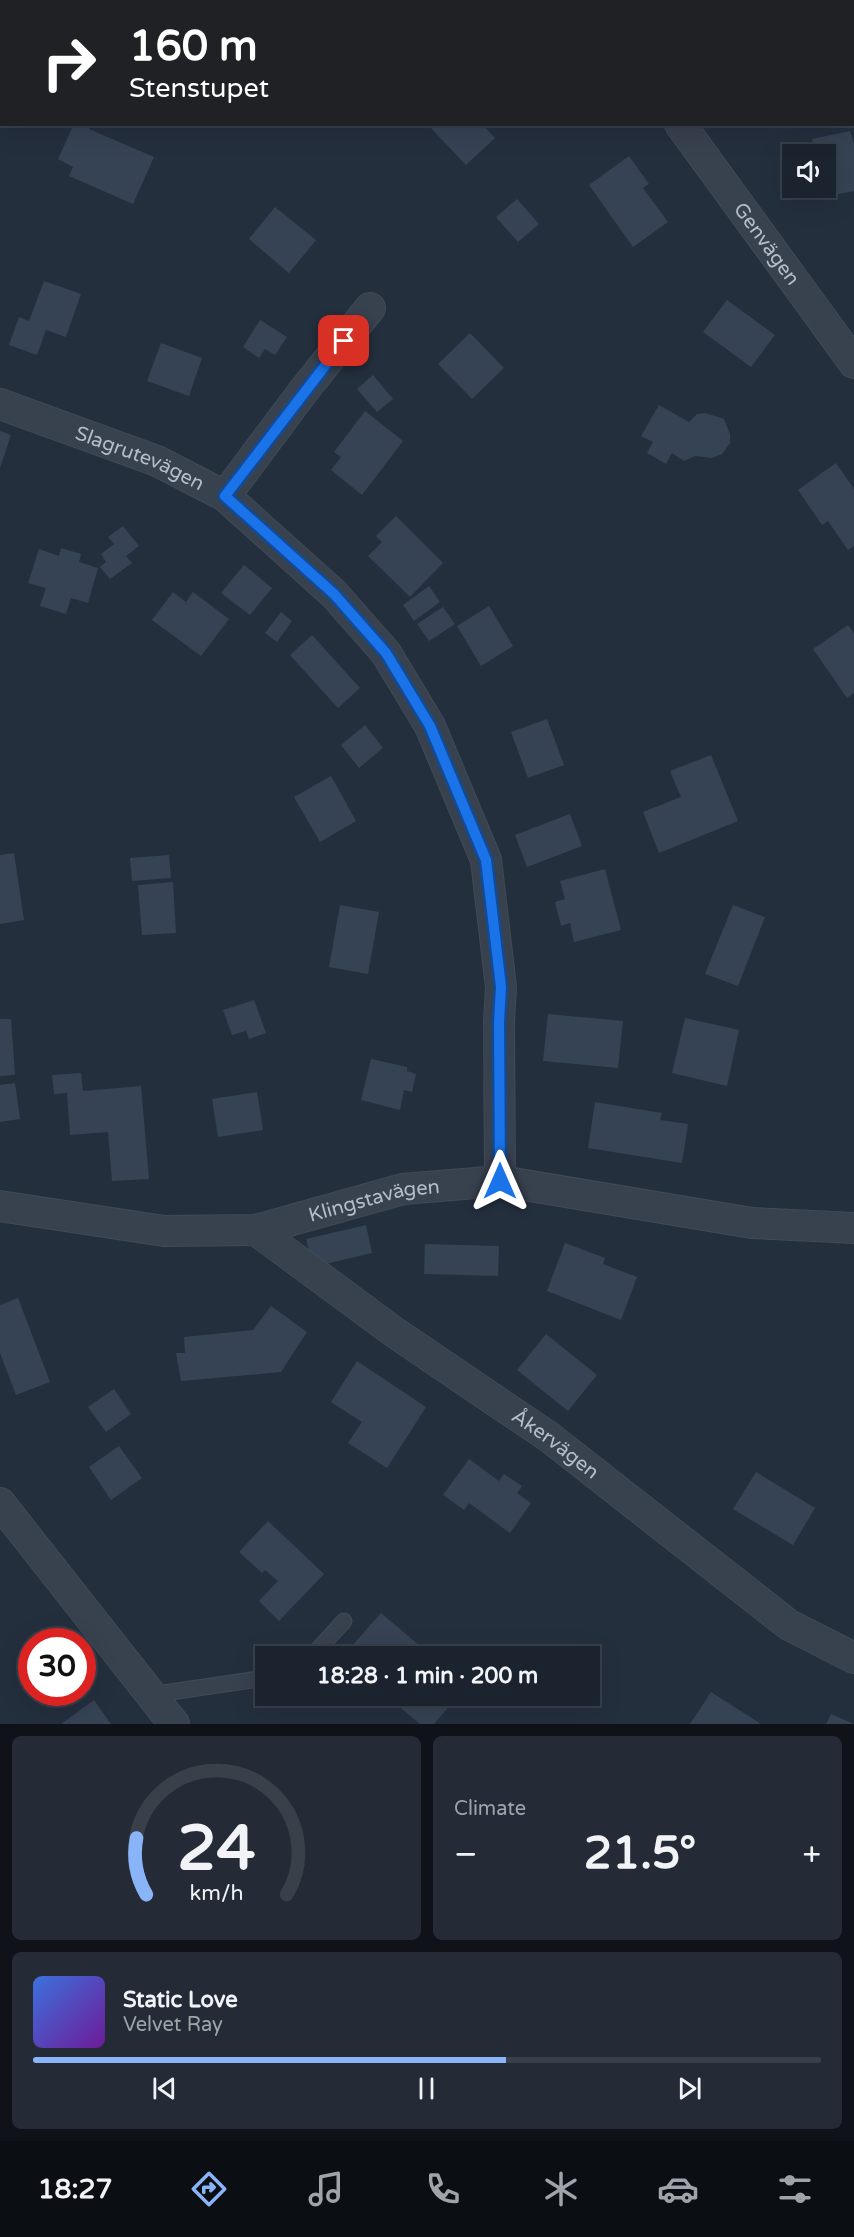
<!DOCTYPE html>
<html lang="en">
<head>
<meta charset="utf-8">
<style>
	:root { --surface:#1b232e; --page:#242b36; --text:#f1f3f6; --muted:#a0a4aa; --line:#39404a; --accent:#8ab4f8 }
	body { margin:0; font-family:"Varela Round",sans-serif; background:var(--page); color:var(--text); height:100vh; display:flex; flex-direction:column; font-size:22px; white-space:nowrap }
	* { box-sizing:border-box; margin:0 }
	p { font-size:20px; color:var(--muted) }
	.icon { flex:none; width:33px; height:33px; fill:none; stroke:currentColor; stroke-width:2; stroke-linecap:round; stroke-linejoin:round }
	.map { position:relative; height:1724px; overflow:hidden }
	.sheet { display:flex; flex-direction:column; gap:12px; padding:12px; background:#0f1319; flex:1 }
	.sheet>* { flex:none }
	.banner { position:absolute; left:0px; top:0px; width:855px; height:126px; box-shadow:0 6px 24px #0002,0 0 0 2px var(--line); background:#202124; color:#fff; overflow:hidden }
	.controls { position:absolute; left:782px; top:144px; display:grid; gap:12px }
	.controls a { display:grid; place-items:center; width:54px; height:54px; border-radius:0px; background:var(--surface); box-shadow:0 6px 24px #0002,0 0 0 2px var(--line); font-size:30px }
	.speed { position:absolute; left:18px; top:1628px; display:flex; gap:12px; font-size:30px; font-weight:700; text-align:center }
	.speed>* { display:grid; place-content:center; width:78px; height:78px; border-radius:50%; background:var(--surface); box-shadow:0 6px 24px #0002,0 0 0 2px var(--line); line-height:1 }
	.speed .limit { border:9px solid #d22; background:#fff; color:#111 }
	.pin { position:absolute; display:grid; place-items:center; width:51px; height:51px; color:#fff; margin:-26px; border-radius:12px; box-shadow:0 3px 9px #0006 }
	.me { position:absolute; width:66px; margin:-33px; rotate:0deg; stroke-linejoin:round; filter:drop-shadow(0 0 4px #0008) }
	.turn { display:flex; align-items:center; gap:21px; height:126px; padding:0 30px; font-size:27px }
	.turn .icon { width:78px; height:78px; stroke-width:2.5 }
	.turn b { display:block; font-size:42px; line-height:51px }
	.big { font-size:45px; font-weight:700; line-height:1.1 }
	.sheet .widget { flex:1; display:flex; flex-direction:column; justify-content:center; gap:9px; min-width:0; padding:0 21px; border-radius:9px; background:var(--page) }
	.sheet .dial { align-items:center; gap:0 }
	.dial svg { height:156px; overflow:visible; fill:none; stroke:var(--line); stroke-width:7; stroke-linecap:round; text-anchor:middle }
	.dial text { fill:var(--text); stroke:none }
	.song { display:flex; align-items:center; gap:18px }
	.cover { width:72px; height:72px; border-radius:9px; background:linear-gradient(135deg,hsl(220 70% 55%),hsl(280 70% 35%)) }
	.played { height:6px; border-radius:3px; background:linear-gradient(90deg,var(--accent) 60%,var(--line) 60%) }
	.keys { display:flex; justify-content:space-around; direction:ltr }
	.heat { display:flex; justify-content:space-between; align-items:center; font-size:33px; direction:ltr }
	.sheet .tiles { flex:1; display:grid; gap:12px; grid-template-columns:1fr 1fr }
	.widget:last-child { grid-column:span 2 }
	.trip { position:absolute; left:255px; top:1646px; width:345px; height:60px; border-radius:0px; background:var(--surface); box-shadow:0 6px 24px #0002,0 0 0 2px var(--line); font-weight:700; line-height:60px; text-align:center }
	.tab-bar { display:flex; height:96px; justify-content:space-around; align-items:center; background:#0b0e12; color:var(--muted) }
	.tab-bar .icon { width:42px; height:42px }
	.tab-bar .on { color:var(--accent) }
	.tab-bar b { font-size:27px; color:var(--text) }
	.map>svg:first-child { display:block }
	.building { fill:#364354 }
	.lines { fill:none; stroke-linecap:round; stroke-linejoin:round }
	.service-casing { stroke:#414a57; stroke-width:17 }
	.minor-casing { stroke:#414a57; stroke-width:32 }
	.service { stroke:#38414e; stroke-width:15 }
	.minor { stroke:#38414e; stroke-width:30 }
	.route-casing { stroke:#114b97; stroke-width:15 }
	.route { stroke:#1a73e8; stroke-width:10 }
	.labels { text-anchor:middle; stroke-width:6; stroke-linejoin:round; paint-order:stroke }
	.street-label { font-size:20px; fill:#b4bcc9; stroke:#1d2633 }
</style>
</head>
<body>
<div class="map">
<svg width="854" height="1724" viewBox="0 0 854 1724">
	<rect width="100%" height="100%" fill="#242f3e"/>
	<path class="building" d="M74,124H88L91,126L89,129L154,157L133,204L69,176L73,167L58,159Z
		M427,124H482L495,138L466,165Z
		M850,131L854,144V191L824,197L822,188H825V154H815L812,139Z
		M629,156L649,184L643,188L668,222L633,247L589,185Z
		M517,199L539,224L518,242L496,217Z
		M275,207L316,240L289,273L249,239Z
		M44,281L81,294L66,337L46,330L37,355L9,345L19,317L29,321Z
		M727,300L775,335L751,367L703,332Z
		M260,320L287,337L275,355L265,349L259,358L243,347Z
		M470,333L504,368L472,399L438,364Z
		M161,343L202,358L189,396L147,381Z
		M373,375L393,399L377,412L357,389Z
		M659,405L689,422L697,414L705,413L724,419L730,434V443L722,454L712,458L695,456L684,461L672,453L666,464L647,453L653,442L641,436Z
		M365,411L403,441L362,495L331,470L341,457L334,452Z
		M0,431L11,435L0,468Z
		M836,463L854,489V546L848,550L828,521L822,525L798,490Z
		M396,516L443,563L410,597L368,556L382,542L376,536Z
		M123,526L139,546L126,556L132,563L110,579L100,567L106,562L101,554L114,544L108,537Z
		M61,548L81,554L79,562L98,568L88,603L71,598L66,614L40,606L46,588L28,583L39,549L59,556Z
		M244,565L272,588L250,615L221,593Z
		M429,586L440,602L414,621L403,605Z
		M173,592L186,602L193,592L229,619L201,656L152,620Z
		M489,606L513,646L481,666L457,626Z
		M443,607L455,624L429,641L417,624Z
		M281,612L292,621L277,642L265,633Z
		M848,625L854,633V693L847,698L813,649Z
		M312,635L360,688L338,708L290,655Z
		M547,719L564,765L528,778L511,732Z
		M365,725L383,748L359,768L341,745Z
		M711,755L738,821L659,853L643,812L681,797L670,771Z
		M331,776L356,821L320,842L294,797Z
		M570,814L582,846L527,867L515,835Z
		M14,853L24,920L0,924V855Z
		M169,855L171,878L132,881L130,858Z
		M605,869L621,930L574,942L570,923L561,926L555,902L565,899L560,881Z
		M173,882L176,933L142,935L138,885Z
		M340,905L379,912L368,974L329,967Z
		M733,905L765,917L738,986L705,974Z
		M254,1000L266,1033L249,1039L246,1031L232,1035L223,1010Z
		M548,1014L623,1021L618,1068L543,1061Z
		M685,1018L739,1030L727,1086L672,1073Z
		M0,1019H11L15,1075L0,1076Z
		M371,1059L407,1067V1071L416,1074L412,1092L404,1090L400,1110L361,1100Z
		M81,1073L83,1091L141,1086L149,1179L112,1181L108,1132L70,1135L67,1093L54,1094L52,1075Z
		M15,1083L20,1119L0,1122V1085Z
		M257,1092L263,1130L218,1137L212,1099Z
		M595,1102L662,1113L660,1120L688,1124L682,1163L588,1148Z
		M366,1225L372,1253L313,1267L306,1239Z
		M565,1243L605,1258L603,1264L637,1277L621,1320L547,1291Z
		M425,1244L499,1246L498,1276L424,1274Z
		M18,1298L50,1382L16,1395L0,1353V1305Z
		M271,1306L307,1332L281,1372L181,1381L176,1353H185L184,1337L253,1330Z
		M546,1334L597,1375L568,1411L517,1370Z
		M357,1361L426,1407L387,1468L348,1443L362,1422L331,1402Z
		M114,1389L131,1414L106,1432L88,1407Z
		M119,1446L142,1478L111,1500L89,1467Z
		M469,1459L499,1481L504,1474L522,1486L517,1493L531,1503L510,1533L469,1503L464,1510L443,1495Z
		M756,1472L815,1508L793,1545L733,1509Z
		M268,1521L324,1574L279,1621L259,1601L278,1581L265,1570L262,1573L239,1552Z
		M381,1613L420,1646L415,1653L419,1656H362L351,1647Z
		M711,1692L761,1724H690Z
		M395,1695H459L434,1724H420L391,1700Z
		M94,1700L111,1724H61Z
		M831,1714L854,1724H826Z"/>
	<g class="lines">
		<g class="service-casing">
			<path id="service" d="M312,1656L344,1621
				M150,1695L266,1678"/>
		</g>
		<g class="minor-casing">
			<g id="minor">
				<path d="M560,0L562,2"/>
				<path id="s1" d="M680,124L854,363"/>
				<path id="s2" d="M0,404L157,461L225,496L334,594L386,653L430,726L486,860L501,987L499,1022L500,1181"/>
				<path d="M225,496L305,389L370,308"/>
				<path id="s3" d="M0,1206L164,1231L256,1230L403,1189L500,1181L752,1223L854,1228"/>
				<path id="s4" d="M256,1230L394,1332L549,1437L789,1625L854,1658"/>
				<path d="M0,1503L174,1724"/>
			</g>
		</g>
		<use href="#service" class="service"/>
		<use href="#minor" class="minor"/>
	</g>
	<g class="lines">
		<g class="route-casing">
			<path id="route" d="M344,341L225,496L334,594L386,653L430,726L486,860L501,987L499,1022L500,1181"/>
		</g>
		<use href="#route" class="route"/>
	</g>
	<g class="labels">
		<g class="street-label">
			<text dy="7" stroke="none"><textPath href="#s1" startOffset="148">Genvägen</textPath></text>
			<text dy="7" stroke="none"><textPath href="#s2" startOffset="150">Slagrutevägen</textPath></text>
			<text dy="7" stroke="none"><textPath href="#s3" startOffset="380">Klingstavägen</textPath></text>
			<text dy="7" stroke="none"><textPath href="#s4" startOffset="368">Åkervägen</textPath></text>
		</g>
	</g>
</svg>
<div class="controls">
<a><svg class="icon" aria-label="sound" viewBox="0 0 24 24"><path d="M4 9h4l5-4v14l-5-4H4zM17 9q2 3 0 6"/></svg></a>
</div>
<div class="speed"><div class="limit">30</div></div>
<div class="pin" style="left:344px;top:341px;background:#d93025"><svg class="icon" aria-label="arrive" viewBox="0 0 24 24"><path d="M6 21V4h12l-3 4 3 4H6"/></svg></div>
<svg class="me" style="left:500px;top:1181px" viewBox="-20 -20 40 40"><path d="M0-17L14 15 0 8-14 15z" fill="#1a73e8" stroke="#fff" stroke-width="4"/></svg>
<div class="trip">18:28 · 1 min · 200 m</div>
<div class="banner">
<div class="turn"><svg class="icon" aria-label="right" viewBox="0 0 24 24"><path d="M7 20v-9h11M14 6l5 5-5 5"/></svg><div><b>160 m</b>Stenstupet</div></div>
</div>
</div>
<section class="sheet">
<div class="tiles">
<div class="widget dial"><svg viewBox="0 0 100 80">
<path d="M14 69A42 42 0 1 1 86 69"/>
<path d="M14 69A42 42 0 0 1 9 40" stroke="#8ab4f8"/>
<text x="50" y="56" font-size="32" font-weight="700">24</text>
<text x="50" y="72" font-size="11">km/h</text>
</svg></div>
<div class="widget"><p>Climate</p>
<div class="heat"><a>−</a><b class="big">21.5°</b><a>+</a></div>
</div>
<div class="widget">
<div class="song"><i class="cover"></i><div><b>Static Love</b><p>Velvet Ray</p></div></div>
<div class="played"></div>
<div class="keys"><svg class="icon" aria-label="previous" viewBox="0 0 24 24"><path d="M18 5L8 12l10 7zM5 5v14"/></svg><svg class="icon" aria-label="pause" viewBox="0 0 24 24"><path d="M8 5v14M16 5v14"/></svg><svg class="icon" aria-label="next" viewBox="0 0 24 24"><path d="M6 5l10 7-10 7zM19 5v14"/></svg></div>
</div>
</div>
</section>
<nav class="tab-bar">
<b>18:27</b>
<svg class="icon on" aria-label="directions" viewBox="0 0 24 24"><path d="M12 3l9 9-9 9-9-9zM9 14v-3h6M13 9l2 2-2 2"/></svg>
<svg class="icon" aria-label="music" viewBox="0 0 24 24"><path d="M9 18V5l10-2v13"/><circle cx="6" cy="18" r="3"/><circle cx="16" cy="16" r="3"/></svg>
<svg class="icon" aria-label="phone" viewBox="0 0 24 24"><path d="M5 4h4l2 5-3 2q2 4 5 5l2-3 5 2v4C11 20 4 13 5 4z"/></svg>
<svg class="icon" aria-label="climate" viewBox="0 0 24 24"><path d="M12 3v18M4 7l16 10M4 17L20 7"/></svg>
<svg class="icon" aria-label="car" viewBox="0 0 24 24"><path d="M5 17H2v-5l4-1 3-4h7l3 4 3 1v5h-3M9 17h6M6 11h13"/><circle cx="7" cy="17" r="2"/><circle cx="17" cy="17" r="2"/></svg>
<svg class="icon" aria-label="filters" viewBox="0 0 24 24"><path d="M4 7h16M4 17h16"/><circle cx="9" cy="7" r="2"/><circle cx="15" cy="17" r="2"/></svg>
</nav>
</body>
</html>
